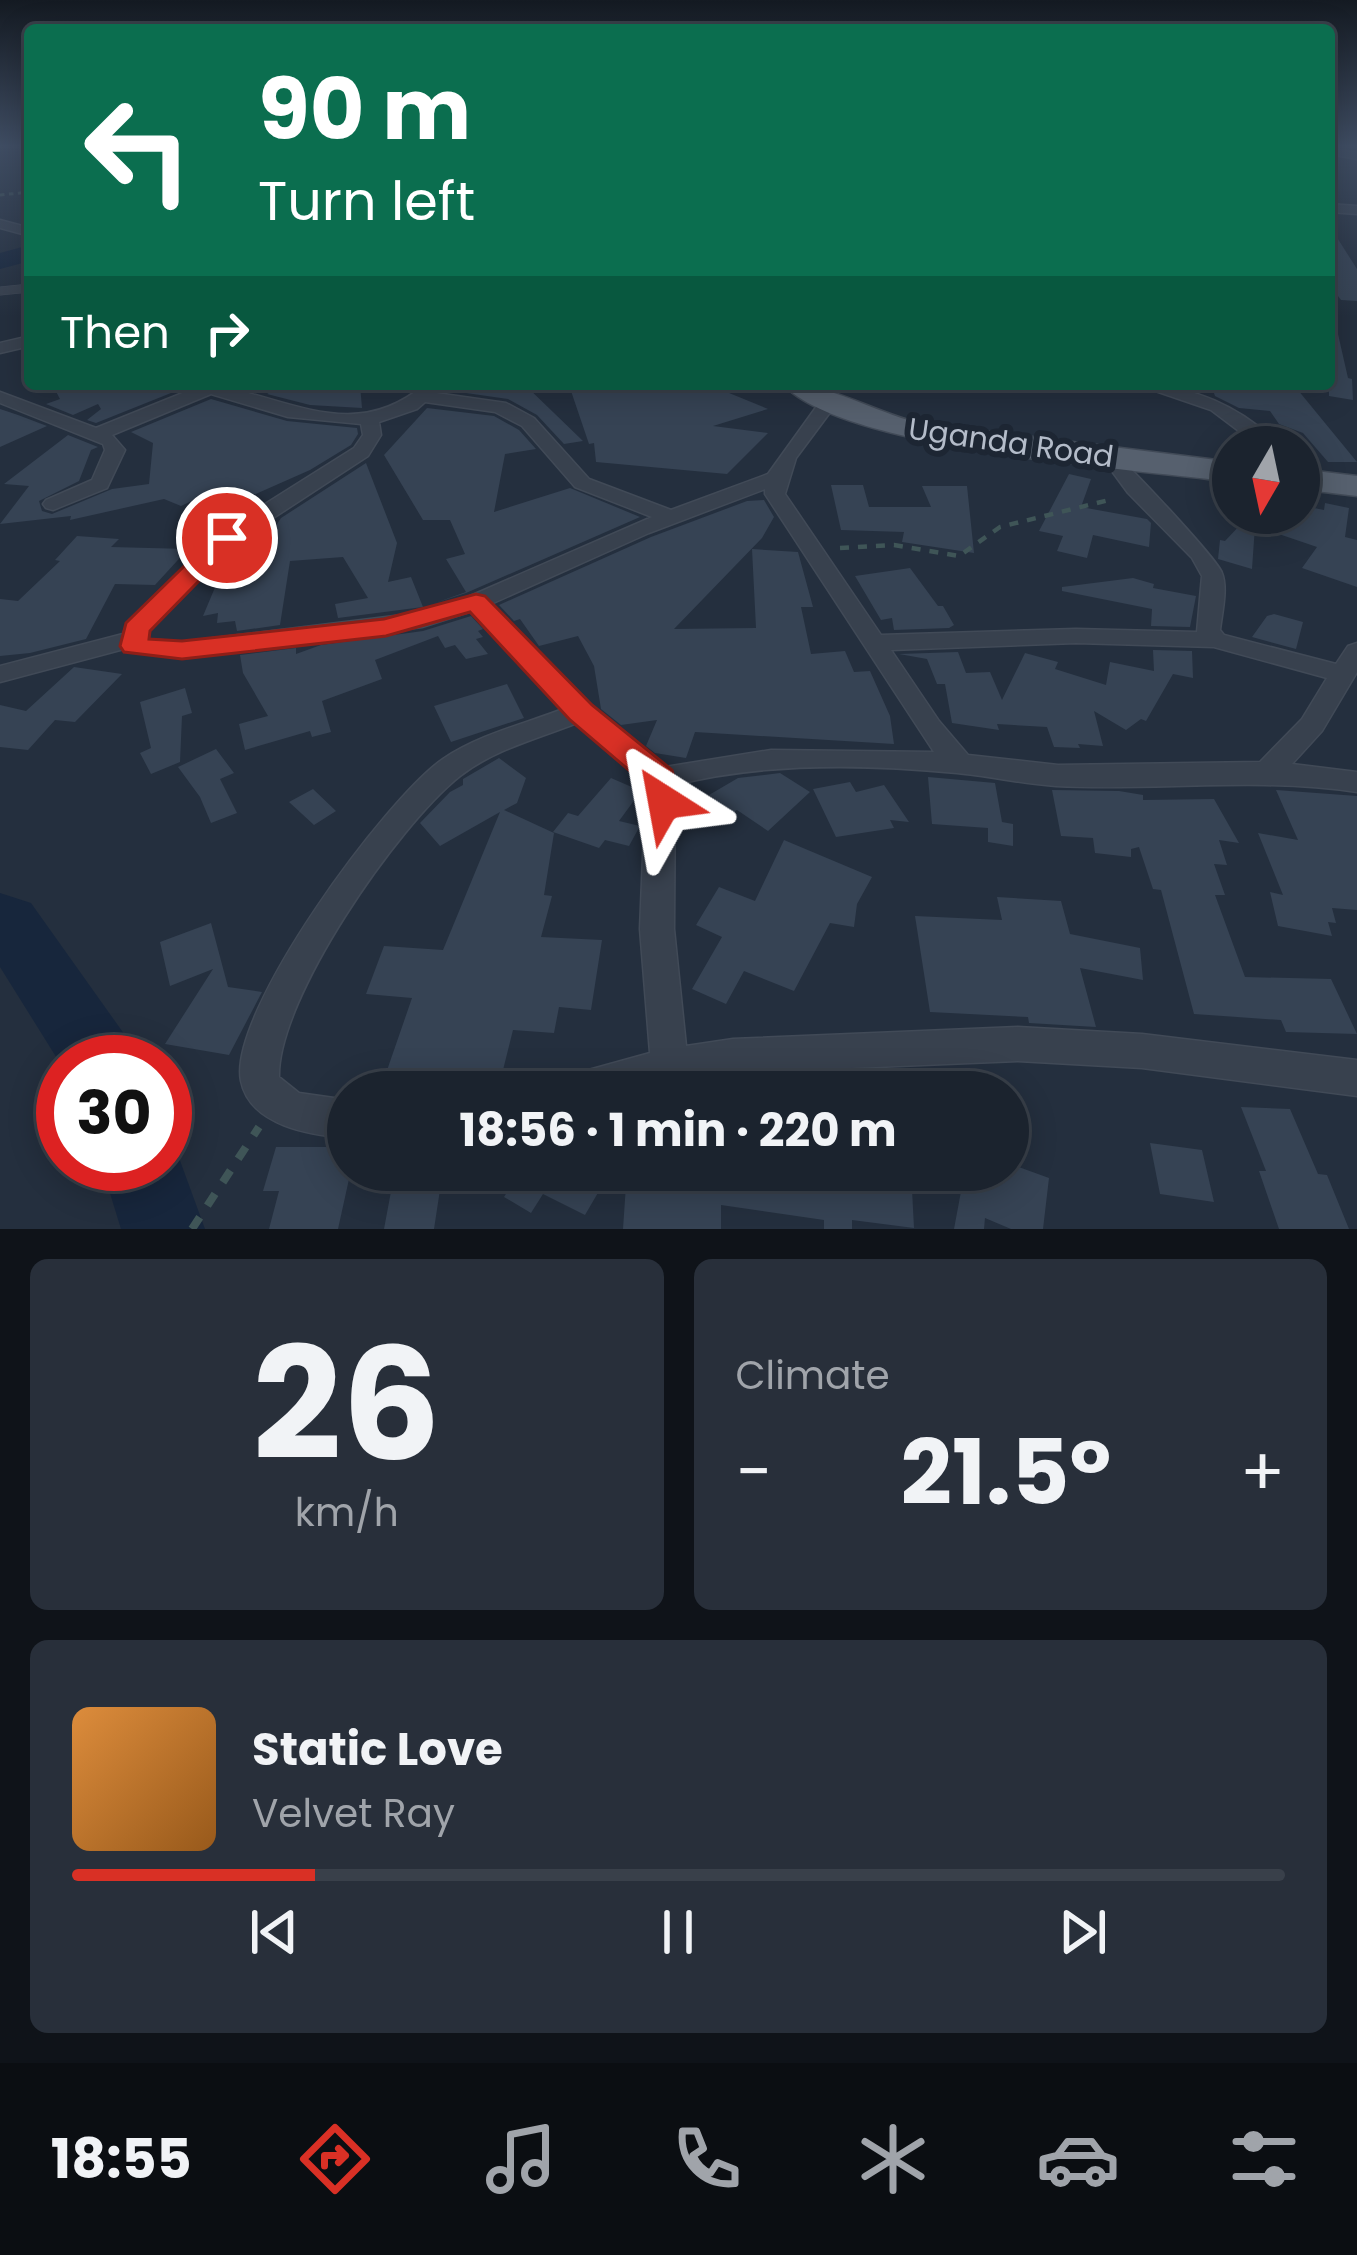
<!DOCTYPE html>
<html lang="en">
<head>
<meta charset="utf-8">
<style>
	:root { --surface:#1b232e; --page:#282f3a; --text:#f1f3f6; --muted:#a0a4aa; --line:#39404a; --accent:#d93025 }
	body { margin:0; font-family:Poppins,sans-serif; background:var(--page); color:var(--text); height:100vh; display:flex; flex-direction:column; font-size:45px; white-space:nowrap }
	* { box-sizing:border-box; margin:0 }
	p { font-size:39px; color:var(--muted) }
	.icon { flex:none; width:66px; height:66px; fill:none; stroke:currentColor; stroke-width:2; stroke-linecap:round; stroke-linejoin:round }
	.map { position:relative; height:1229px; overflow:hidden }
	.sheet { display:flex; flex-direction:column; gap:30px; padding:30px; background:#0f1319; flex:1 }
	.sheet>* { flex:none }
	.top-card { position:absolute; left:24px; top:24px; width:1311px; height:366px; border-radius:12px; box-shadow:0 6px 30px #0003,0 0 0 3px var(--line); background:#0b6e4f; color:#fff; overflow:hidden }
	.needle { width:78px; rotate:189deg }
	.buttons { position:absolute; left:1212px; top:426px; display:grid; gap:24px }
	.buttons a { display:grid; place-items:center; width:108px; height:108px; border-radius:50%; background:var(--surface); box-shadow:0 6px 30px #0003,0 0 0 3px var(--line); font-size:60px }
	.speed { position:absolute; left:36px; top:1035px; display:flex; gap:24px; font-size:60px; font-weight:700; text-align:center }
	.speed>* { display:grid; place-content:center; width:156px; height:156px; border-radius:50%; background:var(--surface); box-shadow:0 6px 30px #0003,0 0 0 3px var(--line); line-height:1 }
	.speed .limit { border:18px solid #d22; background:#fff; color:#111 }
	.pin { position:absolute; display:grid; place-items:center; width:102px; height:102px; color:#fff; margin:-51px; border:6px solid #fff; border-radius:50%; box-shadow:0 3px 12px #0007 }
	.me { position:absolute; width:132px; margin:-66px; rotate:326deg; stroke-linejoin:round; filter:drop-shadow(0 0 9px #0008) }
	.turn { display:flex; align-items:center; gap:42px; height:252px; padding:0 36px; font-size:54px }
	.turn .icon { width:156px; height:156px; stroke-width:2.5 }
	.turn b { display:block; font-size:84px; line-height:102px }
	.then { display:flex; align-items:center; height:114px; padding:0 36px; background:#0003; gap:24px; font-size:45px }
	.big { font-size:90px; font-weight:700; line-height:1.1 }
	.sheet .widget { flex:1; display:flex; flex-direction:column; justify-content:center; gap:18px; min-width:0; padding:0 42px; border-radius:18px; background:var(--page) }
	.sheet .dial { align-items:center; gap:0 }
	.dial b { font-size:156px; line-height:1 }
	.song { display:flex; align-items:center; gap:36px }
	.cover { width:144px; height:144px; border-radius:18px; background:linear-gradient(135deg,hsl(30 70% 55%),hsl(30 70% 35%)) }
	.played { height:12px; border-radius:6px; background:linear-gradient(90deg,var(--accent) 20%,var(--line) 20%) }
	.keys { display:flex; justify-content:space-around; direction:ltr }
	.heat { display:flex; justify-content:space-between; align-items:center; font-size:66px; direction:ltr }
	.sheet .tiles { flex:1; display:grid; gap:30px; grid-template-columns:1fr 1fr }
	.widget:last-child { grid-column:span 2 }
	.trip { position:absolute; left:327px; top:1071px; width:702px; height:120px; border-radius:60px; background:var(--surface); box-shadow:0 6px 30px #0003,0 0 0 3px var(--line); font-weight:700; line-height:120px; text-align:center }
	.dock { display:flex; height:192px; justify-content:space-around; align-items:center; background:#0b0e12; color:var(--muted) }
	.dock .icon { width:84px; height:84px }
	.dock .selected { color:var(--accent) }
	.dock b { font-size:54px; color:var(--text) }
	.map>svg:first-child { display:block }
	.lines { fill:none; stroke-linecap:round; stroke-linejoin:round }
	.river { fill:#17263c; fill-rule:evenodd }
	.building { fill:#364354 }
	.service-casing { stroke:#414a57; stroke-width:9 }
	.minor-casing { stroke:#414a57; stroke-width:3 }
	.primary-casing { stroke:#414a57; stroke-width:3 }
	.path-far2 { stroke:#3f5557; stroke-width:3; stroke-dasharray:4.5 4.5; stroke-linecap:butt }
	.path-far1 { stroke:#3f5557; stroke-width:4.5; stroke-dasharray:9 9; stroke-linecap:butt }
	.path { stroke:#3f5557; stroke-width:8; stroke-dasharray:14 14; stroke-linecap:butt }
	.service { stroke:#38414e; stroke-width:8 }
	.minor { fill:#38414e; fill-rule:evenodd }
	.primary { fill:#56606e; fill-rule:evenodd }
	.route { fill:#d93025; stroke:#8d1f18; stroke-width:3 }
	.labels { text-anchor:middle; stroke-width:12; stroke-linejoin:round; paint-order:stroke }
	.far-street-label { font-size:30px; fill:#b4bcc9; stroke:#1d2633 }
</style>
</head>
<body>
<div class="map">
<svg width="1357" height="1229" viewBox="0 0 1357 1229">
	<rect width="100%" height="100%" fill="#242f3e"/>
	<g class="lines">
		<path class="river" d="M30,245V261L0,269V253Z
			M0,893L31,903L127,1038L138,1062H63V1068L0,967Z
			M165,1133L171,1136L205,1229H121L101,1164H165Z"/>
	</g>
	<path class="building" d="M1329,225L1357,269V301L1341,300L1329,284Z
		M1338,334L1348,378L1352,379L1353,400L1329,396V335Z
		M52,384H164L181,389L96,423L87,420L101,409L98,404L73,415L46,404L60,399Z
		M284,384H360L362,408L310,405L267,394Z
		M474,384H524L583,441L564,444L537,415L508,399L452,391Z
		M579,384H685L692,393L712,386L768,409L713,426L768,433L727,474L596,462L594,443L589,444L571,391L580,390Z
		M1211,384H1293L1357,462H1328L1303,433L1279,424L1270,411L1239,408L1215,396Z
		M211,399L287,421L357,428L358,434L351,445L310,470L235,503L213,491L181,506L164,499L70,520L71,516L0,524L29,486L4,484L68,435L98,447L91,450L79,481L39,501L42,511L52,514L112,489L149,484L153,443L131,432Z
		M427,408L494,416L519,430L536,449L505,454L494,512L570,488L640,517L466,593L435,603L466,592L446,559L465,554L450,520H423L384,455Z
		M0,409L18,415L47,426L0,447Z
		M366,463L397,543L388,582L411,577L423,607L338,618L335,604L368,598L343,557L290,561L280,625L237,631L235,621L217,623L218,613L203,616L224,566H219L238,547L254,536H269L281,518Z
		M1069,474L1091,479L1081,507L1147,519L1151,523L1149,547L1093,535L1087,558L1057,551L1063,536L1039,531Z
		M831,485H863L869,507H931L922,486H967L974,553L902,542L904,532L841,530Z
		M764,500L774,517L762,538L674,629L756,628L752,549L798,552L813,607H801L811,654L845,651L854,672L870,671L890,716L894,744L695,732L686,758L655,753L646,746L657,720L621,725L601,709L594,666L578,636L539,646L520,619L514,621L499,605L651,537L747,501Z
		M1325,503L1349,508L1345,537L1357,540V587L1302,568L1317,547L1255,526L1252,569L1218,559L1220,540L1225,541L1243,522L1228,517V513H1299V505L1324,510Z
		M77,536L119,539L111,547L188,549L155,585L115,584L86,639L30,653L0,656V599L18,601L60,561L55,560Z
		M910,568L938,606H943L954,625L949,628L894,630L892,618L881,620L855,576Z
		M1133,578L1154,584L1153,588L1196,596L1190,627L1151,626L1152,609L1062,591V587Z
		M1274,614L1303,622L1296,649L1252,637L1267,616Z
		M471,616L483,629L478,631L483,637L476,639L488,654L466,659L455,645L445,648L438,636L375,660L382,679L322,701L331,732L312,737L310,731L245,750L239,724L268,716L243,673L240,655L296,648V654L321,645L423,631Z
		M1153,650L1192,651L1193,678L1173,674L1146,721L1141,719L1126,730L1094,711L1103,746L1078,744L1080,748L1054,747L1047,727L997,724L999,730L952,723L945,684H937L927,659L899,654L958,652L966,673L990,672L1002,700L1025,653L1058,662L1055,669L1106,685L1110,662L1154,671Z
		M74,667L122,674L75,722L55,720L28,750L0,747V705L26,711Z
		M507,684L524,718L451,742L434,706Z
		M185,688L192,713L182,716L180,762L151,774L140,753L151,748L140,702Z
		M216,749L234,773L220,779L237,813L211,823L200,797L178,767Z
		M499,758L526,778L517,803L504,810L554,833L544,895L552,896L541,937L602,940L591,1010L559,1007L554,1033L513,1030L499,1086L384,1079L412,998L366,994L384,946L443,950L500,812L440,846L420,823L450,792L463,785V779Z
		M780,773L810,792L768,831L737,810L727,815L709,795L738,778Z
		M928,777L995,783L1002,822L1013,824V846L988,842V828L932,824Z
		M611,778L641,791L619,821L640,826L629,846L605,840L599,848L553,832L568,813L578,816Z
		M850,782L856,792L884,785L909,822L890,820L894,828L836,837L813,789Z
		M313,789L336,811L314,825L289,802Z
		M1052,790L1119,791L1143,795V800L1214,799L1239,843L1219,840L1227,865L1214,864L1225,895H1215L1245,977L1331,979L1357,1034L1286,1032L1281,1020L1194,1014L1161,890L1153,889L1139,847L1131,849V857L1095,853L1093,838L1061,836Z
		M1276,790L1357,796V910L1332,908L1336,923L1328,922L1332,936L1278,926L1270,892L1283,895L1258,833L1298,840Z
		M784,840L872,877L857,904L854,927L830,923L794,991L744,971L726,1004L692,989L722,937L696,925L719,887L755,901Z
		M997,897L1061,901L1070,934L1140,948L1143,980L1080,968L1096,1027L1029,1023L1028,1017L930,1012L915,916L1002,920Z
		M211,923L228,987L262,992L229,1055L165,1044L213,969L170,986L160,942Z
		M1241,1107L1290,1109L1318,1174L1327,1175L1349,1229H1279L1259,1171H1266Z
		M1150,1143L1202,1150L1214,1202L1160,1194Z
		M276,1147H348L351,1170L338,1229H269L279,1191H263Z
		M1008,1163L1049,1178L1043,1229H1011L985,1218L984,1229H954L965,1170H1008Z
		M395,1170H443L434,1229H384Z
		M521,1170H552L599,1191L585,1215L543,1194L531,1213L504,1197Z
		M627,1170H911L914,1228L852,1220V1229H824V1220L721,1205V1229H623Z"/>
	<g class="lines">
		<g class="service-casing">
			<path id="service" d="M0,291L30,288"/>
		</g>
		<g class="minor-casing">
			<path id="minor" d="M1329,148L1357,153V159L1329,154Z
				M1329,204L1357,206V214L1329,212Z
				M0,220L30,228V236L0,228Z
				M30,336V346L0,353V343Z
				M190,384C272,384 346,452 425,384H440L436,393L506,403L534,418L589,479L671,510L768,474L822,399H834L837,403L796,458L785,494L881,635L1076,629L1197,632L1202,576L1192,558L1128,493L1103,459L1113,453C1122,457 1218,560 1222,573C1228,588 1222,613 1220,630L1224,635L1336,664L1348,646L1357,643V672L1322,731L1292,764L1357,772V792C1256,777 1157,791 1056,786C1023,784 990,776 957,773C865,764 765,762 675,785L674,929L686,1046L733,1039L1018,1027L1142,1034L1357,1060V1096L1142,1068L1018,1061L733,1073L635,1092H551L556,1079L650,1053L640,929L646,783L577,723C539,738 493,750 460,776C398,825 277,999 279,1077L299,1093L348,1100V1138C311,1135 250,1126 241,1081C227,1013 387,797 443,759C478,735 524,724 563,709L472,611L422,627L182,658L124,649L0,682V666L123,634L127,624L219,533L354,448L363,435L361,424L288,417L211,394L112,435L125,450L107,488L53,510L46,508L43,504L46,500L92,480L105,450L103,444L0,403V392L96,428L195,388ZM425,402L495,412L522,426L575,487L652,517L468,597L419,613L182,642L147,639L148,631L235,543L368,456L381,435L379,422L417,409ZM765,489V494L934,752L771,750L665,767L591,706L491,604L649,533ZM1076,643L1214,647L1327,678L1302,719L1260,762L1058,765L968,755L939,721L891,650Z
				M1135,384C1190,384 1243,407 1281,447H1260L1211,410Z"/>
		</g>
		<g class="primary-casing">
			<path id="primary" d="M783,384C832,384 871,411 919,423L1233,462V482C1138,469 841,450 783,384Z
				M1299,469L1357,476V496L1299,489Z"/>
		</g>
		<path class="path-far2" d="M0,195L30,192"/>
		<path class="path-far1" d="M840,548L894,545L959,556L1000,527L1113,499"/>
		<path class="path" d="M192,1229L259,1127"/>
		<use href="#service" class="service"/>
		<use href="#minor" class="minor"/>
		<use href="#primary" class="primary"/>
	</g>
	<linearGradient id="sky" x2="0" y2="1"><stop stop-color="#141a22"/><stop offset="0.46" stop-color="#3f4d63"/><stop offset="1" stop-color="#3f4d63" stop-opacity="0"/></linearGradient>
	<rect width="1357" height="317" fill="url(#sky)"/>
	<path class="route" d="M227,531L239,538L236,543L150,631L149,639L182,641L384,619L476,594L485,596L592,705L672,770L680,802L676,811H652L644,783L570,720L470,612L386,636L182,659L124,652L120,646L126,623L218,533Z"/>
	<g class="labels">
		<g class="far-street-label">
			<text transform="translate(1011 443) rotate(8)" y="10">Uganda Road</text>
		</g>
	</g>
</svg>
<div class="buttons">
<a><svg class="needle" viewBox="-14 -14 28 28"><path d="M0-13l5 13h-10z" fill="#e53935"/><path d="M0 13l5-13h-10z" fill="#a0a4aa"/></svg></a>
</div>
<div class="speed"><div class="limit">30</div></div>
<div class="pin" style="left:227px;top:538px;background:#d93025"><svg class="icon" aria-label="arrive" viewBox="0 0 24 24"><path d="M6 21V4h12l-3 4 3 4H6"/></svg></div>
<svg class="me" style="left:664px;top:802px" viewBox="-20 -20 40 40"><path d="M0-17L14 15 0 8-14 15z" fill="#d93025" stroke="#fff" stroke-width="4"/></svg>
<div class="trip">18:56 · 1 min · 220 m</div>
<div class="top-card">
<div class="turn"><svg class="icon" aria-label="left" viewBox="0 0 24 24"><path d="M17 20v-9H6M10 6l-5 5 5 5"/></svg><div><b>90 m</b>Turn left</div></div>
<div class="then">Then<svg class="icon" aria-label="right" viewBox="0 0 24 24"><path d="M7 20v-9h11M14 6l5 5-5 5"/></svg></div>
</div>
</div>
<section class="sheet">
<div class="tiles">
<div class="widget dial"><b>26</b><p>km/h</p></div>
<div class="widget"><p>Climate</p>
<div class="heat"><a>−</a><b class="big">21.5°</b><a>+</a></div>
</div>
<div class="widget">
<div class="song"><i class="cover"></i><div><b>Static Love</b><p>Velvet Ray</p></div></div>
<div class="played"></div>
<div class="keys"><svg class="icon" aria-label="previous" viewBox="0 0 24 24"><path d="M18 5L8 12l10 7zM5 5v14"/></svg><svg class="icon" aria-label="pause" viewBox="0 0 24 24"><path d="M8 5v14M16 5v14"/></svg><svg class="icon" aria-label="next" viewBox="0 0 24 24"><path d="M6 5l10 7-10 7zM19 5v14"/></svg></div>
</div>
</div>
</section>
<nav class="dock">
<b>18:55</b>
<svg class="icon selected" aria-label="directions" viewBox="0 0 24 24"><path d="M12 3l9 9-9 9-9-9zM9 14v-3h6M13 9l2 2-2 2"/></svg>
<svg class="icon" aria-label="music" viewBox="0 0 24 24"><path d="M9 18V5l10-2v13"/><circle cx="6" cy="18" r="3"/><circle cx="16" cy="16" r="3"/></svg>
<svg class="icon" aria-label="phone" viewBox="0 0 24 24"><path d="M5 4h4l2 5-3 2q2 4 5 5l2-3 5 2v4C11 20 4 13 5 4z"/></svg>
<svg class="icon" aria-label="climate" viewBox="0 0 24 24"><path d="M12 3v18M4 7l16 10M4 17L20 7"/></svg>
<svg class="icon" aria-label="car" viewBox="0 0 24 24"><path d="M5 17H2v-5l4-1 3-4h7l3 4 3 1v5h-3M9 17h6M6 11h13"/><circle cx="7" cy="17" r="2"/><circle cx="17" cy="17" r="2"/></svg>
<svg class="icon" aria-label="filters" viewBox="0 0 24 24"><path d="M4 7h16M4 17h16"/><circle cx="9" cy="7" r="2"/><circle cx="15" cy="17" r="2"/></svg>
</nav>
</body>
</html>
